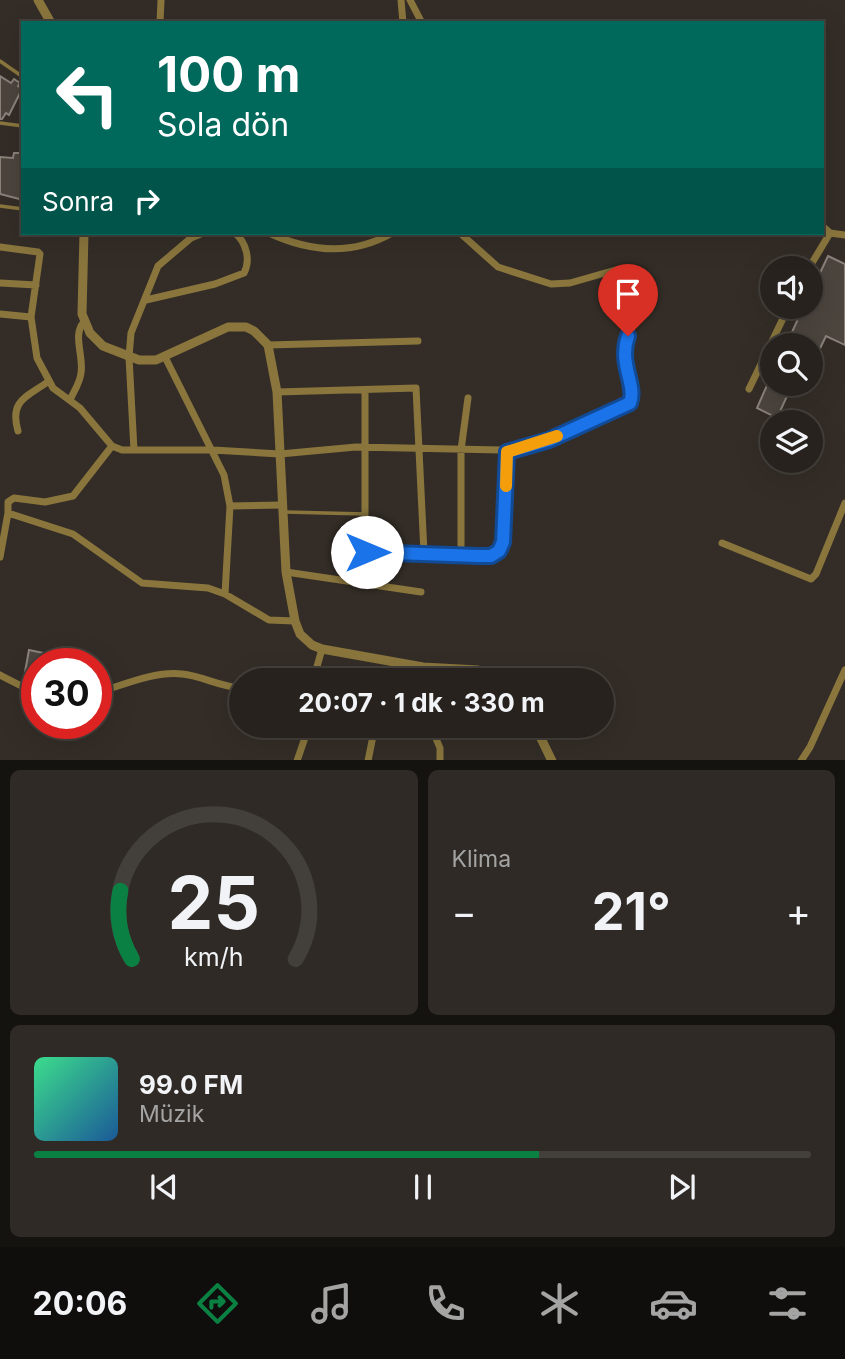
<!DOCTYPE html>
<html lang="tr">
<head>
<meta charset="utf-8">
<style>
	:root { --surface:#27221d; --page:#2f2a26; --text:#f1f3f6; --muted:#a4a4a4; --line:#433f3b; --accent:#0b8043 }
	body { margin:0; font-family:Inter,sans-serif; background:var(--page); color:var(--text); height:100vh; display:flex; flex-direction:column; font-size:26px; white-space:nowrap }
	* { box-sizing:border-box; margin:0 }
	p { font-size:23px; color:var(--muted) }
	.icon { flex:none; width:38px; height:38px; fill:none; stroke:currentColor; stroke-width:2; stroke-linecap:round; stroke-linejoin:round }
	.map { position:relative; height:760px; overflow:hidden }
	.side { display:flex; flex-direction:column; gap:10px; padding:10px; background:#151310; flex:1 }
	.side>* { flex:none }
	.banner { position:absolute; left:21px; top:21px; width:803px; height:214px; border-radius:0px; box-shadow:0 7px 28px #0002,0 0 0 2px var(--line); background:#00695c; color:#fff; overflow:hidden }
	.controls { position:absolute; left:760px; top:256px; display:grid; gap:14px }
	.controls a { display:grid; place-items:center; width:63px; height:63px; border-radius:50%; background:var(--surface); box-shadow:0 7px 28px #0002,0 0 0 2px var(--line); font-size:35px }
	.speed { position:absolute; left:21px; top:648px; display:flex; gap:14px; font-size:35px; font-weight:700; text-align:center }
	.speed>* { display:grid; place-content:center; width:91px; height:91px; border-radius:50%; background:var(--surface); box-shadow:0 7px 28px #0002,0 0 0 2px var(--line); line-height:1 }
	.speed .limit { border:10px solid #d22; background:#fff; color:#111 }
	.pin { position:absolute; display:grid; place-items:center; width:60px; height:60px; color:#fff; margin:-72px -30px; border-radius:50% 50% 50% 0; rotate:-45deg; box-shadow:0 0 7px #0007 }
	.pin .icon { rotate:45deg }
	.me { position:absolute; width:77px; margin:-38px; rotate:90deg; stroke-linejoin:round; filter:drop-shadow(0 0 5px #0008) }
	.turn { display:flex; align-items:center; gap:24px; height:147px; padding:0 21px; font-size:32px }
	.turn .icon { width:91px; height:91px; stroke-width:2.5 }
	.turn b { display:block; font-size:49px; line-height:60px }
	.then { display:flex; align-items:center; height:66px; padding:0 21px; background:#0003; gap:14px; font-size:26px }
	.big { font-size:52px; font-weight:700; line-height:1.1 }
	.side .widget { flex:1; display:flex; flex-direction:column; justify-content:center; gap:10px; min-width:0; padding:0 24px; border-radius:10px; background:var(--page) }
	.side .dial { align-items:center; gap:0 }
	.dial svg { height:182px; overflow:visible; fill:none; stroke:var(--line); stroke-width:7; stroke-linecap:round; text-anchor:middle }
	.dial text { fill:var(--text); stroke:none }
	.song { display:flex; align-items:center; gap:21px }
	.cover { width:84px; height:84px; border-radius:10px; background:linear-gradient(135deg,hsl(150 70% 55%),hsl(210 70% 35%)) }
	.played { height:7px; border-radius:4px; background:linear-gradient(90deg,var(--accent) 65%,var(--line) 65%) }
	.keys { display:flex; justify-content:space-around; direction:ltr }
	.heat { display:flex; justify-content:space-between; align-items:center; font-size:38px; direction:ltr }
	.side .tiles { flex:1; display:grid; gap:10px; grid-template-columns:1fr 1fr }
	.widget:last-child { grid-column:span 2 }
	.trip { position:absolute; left:229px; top:668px; width:385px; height:70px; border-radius:35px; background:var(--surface); box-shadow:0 7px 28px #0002,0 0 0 2px var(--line); font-weight:700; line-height:70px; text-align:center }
	.menu { display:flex; height:112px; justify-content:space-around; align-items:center; background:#100e0c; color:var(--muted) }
	.menu .icon { width:49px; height:49px }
	.menu .active { color:var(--accent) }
	.menu b { font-size:32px; color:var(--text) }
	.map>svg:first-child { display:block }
	.building { fill:#4c453e; stroke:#8a827a; stroke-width:2 }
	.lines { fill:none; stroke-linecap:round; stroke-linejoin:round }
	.service { stroke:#8a763d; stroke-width:3.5 }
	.minor { stroke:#8a763d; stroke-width:7 }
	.tertiary { stroke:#8a763d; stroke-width:9 }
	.route-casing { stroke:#114b97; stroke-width:18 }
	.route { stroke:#1a73e8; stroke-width:12 }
	.slow { stroke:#f59e0b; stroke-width:12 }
</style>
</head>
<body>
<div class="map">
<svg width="845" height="761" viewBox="0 0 845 761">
	<rect width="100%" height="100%" fill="#342d27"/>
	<path class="building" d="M0,76L11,83L14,79L20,83L18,86L22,89L9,115L6,113L2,119H0Z
		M14,153H23V200L0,194V157L13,158Z
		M828,256L845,264V345L826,336L810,369V345H786L804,306H810V294Z
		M768,383H793L777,418L757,408Z
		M29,650L58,656L57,663H37V674L25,672Z"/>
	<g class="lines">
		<path class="service" d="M0,61L23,77
			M0,123L23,126
			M0,206L23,209
			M285,512L365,514"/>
		<path class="minor" d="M401,0L403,23
			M410,0L422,23
			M160,23L161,0
			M822,226L830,233L845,235
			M269,233C310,252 352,256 392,233
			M0,247L38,252L40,254L31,317
			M809,268L830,233
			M0,283L36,285
			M146,300L215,284L244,273C251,260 246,242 235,233
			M0,314L31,317L37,358L53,388L80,408L112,446L122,450H213L280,454L356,447L501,450L507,452L549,440L630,403C636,389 625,375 623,361C620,330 667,289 619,269L570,283L551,284L498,267L460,233
			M268,345L418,341
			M165,357L224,475L230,506L225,594
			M749,389L789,306
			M365,390V584
			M277,392L416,388L424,553
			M70,400C74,391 80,383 81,373C84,357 72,334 84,322
			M18,431C9,400 27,397 49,381
			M134,450L129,357L131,333L158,266L191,238L203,233
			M230,506L283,505
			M8,513V502L14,498L45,502L73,496L112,446
			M722,543L811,579L816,574L845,503
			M367,552L495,555L503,542L507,452
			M461,554V450L468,398
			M0,557L8,513L73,534L142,583L208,588L225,594L269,620L295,621
			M286,572L421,592
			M0,675L37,694
			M274,681L316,670L322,649
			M316,681V670
			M96,693C124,685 153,671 182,674C203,676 220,687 242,688
			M427,726L432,729L440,748V761
			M297,761L309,726
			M368,761L375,726
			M801,761L810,747L845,670"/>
		<path class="tertiary" d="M38,0L51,23
			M84,233L82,314L90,333L103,346L139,360H156L228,327H246L254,331L268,345L277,392L286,572L295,621L300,634L312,645L322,649L423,667L478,670L498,681
			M535,726L552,761"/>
	</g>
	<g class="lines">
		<g class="route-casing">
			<path id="route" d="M367,552L478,556H491L499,551L503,542L507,452L549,440L630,403C637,385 618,364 628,336"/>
		</g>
		<use href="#route" class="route"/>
		<path class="slow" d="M506,486L507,452L557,436"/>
	</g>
</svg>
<div class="controls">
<a><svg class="icon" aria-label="sound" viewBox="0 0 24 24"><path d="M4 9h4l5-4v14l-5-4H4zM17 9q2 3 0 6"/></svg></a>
<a><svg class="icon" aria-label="search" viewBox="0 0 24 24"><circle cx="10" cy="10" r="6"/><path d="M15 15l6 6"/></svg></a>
<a><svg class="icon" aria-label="layers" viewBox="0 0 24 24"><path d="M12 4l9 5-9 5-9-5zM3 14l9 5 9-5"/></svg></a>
</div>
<div class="speed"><div class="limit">30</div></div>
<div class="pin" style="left:628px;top:336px;background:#d93025"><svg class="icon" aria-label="arrive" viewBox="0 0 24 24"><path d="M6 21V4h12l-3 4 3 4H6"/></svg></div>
<svg class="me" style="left:367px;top:552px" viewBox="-20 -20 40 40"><circle r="19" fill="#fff"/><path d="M0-13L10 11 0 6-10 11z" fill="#1a73e8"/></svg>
<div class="trip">20:07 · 1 dk · 330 m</div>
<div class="banner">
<div class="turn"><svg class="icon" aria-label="left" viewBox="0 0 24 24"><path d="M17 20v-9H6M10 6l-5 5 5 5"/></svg><div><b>100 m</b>Sola dön</div></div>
<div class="then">Sonra<svg class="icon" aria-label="right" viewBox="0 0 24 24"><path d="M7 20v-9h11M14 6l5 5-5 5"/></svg></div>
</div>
</div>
<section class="side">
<div class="tiles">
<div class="widget dial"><svg viewBox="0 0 100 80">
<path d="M14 69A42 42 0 1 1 86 69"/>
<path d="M14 69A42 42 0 0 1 9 39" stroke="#0b8043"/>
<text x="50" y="56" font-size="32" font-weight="700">25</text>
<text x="50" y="72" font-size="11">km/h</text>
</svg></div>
<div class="widget"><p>Klima</p>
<div class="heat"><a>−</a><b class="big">21°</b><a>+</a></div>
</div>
<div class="widget">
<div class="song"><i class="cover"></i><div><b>99.0 FM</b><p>Müzik</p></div></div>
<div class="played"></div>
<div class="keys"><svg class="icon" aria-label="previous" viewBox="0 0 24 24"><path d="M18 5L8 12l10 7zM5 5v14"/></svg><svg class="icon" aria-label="pause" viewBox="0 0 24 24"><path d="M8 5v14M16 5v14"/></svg><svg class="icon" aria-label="next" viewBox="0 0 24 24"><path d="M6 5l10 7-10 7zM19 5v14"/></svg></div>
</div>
</div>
</section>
<nav class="menu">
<b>20:06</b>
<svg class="icon active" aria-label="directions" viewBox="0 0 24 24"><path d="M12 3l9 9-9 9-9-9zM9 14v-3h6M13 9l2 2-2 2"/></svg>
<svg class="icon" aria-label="music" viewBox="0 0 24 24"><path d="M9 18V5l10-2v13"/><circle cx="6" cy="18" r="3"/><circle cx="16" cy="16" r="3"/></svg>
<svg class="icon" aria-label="phone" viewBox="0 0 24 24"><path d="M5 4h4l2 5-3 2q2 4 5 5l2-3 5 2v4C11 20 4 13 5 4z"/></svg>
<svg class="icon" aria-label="climate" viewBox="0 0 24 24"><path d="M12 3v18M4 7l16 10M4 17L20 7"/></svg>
<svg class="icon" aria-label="car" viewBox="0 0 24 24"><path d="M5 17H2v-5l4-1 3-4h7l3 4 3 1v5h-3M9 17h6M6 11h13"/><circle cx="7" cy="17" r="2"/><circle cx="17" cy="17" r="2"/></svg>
<svg class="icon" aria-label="filters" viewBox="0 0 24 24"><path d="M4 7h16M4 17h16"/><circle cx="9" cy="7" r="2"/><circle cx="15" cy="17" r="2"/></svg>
</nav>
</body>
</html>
